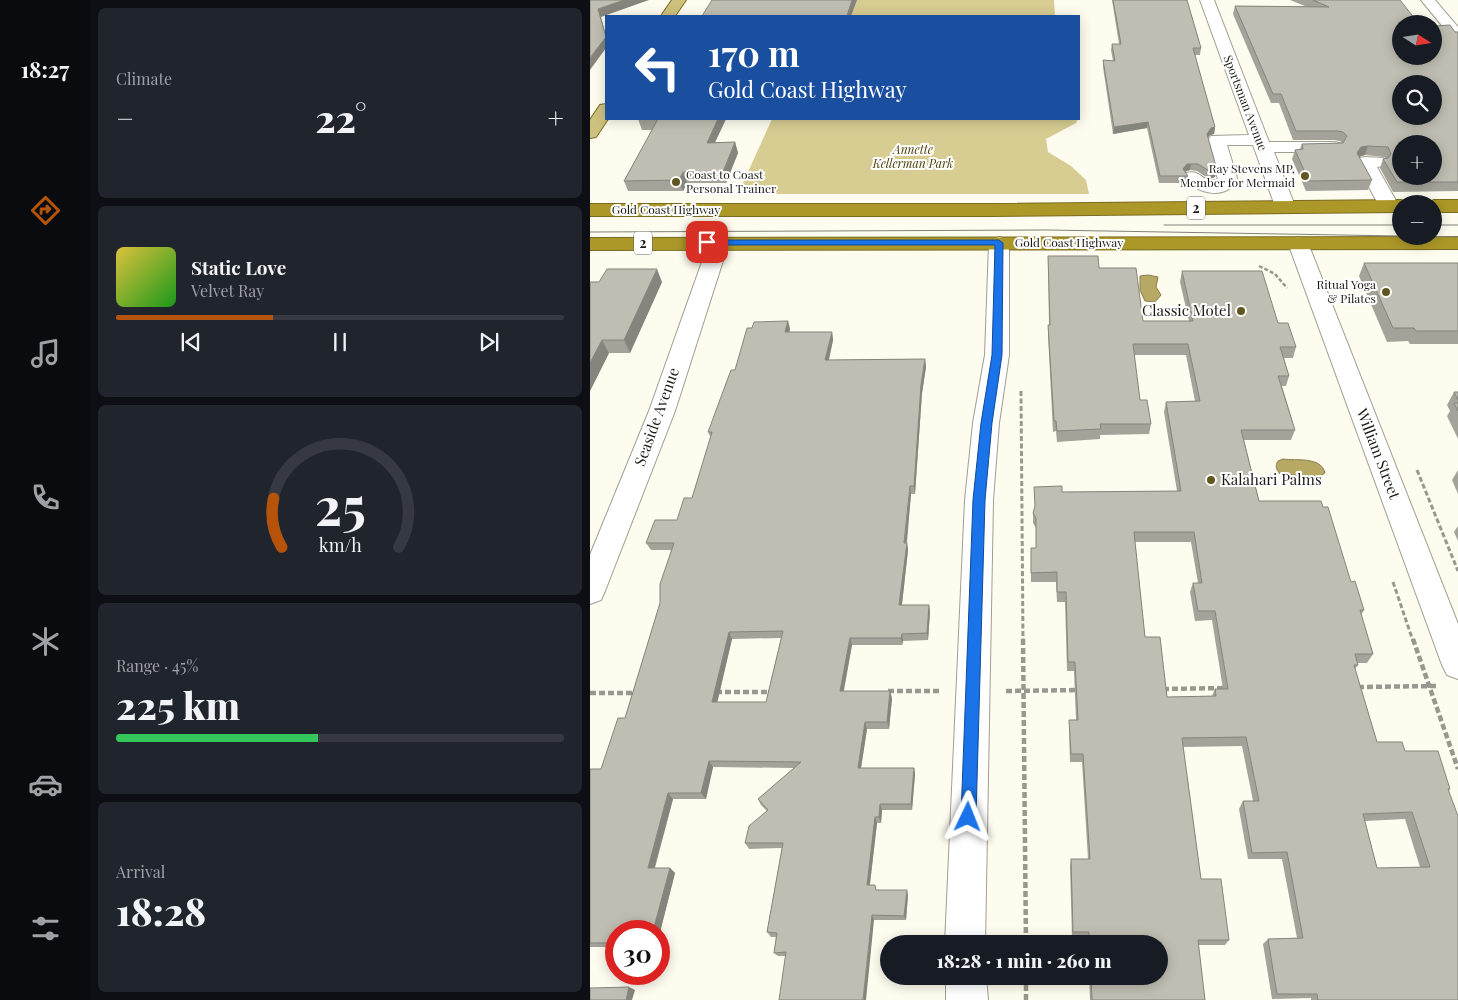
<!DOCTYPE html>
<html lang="en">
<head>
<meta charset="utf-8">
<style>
	:root { --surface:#171b24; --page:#20242c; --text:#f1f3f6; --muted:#9ea1a6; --line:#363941; --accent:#b45309 }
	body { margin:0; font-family:"Playfair Display",serif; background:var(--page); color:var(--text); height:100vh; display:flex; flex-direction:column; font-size:19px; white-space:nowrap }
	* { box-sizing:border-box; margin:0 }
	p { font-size:16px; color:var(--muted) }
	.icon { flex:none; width:28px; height:28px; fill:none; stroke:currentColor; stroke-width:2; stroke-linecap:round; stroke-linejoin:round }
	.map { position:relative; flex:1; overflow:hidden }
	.details { display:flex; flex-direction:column; gap:8px; padding:8px; background:#0d0f14; width:500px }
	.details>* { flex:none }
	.hud { position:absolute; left:15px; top:15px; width:475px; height:105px; border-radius:0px; box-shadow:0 2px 12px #0003; background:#1a4fa0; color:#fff; overflow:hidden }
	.needle { width:32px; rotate:102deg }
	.tools { position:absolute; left:802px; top:15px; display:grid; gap:10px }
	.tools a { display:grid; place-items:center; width:50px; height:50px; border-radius:50%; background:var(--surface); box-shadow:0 2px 12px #0003; font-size:25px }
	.speed { position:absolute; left:15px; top:920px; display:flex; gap:10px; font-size:25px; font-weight:700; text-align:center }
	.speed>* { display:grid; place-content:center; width:65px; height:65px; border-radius:50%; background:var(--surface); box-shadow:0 2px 12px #0003; line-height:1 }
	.speed .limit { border:8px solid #d22; background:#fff; color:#111 }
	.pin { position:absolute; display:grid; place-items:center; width:42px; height:42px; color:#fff; margin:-21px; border-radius:10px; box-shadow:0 2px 8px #0006 }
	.me { position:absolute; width:55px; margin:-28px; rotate:2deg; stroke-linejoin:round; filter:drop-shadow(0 0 4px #0008) }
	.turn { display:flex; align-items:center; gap:18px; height:105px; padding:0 20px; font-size:22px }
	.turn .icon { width:65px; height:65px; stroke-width:2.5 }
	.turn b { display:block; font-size:35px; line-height:42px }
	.big { font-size:38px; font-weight:800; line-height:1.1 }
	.details .card { flex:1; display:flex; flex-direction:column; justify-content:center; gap:8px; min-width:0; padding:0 18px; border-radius:8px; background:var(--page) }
	.details .dial { align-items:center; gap:0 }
	.dial svg { height:130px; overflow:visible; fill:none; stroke:var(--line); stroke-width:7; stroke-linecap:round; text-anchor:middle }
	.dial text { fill:var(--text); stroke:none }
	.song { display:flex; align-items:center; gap:15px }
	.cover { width:60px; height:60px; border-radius:8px; background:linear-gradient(135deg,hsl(50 70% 55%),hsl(120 70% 35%)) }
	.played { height:5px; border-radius:2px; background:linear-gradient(90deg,var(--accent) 35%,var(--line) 35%) }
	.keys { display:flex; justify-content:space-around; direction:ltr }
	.heat { display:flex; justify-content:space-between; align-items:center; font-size:28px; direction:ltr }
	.charge { height:8px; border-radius:4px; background:linear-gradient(90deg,#34c759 45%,var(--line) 0) }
	.trip { position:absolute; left:290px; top:935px; width:288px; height:50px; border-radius:25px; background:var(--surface); box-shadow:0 2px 12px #0003; font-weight:800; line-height:50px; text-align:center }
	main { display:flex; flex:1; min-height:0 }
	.dock { display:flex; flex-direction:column; width:90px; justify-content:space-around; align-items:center; background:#090b0e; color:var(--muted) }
	.dock .icon { width:35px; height:35px }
	.dock .active { color:var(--accent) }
	.dock b { font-size:22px; color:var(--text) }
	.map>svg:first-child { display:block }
	.green { fill:#d7cc92 }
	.water { fill:#b7a964; stroke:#887e4d }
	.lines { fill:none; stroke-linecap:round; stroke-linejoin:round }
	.minor-casing { stroke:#a19e92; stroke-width:2 }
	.major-casing { stroke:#796c22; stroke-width:2 }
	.highway-casing { stroke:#796c22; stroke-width:2 }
	.path-far2 { stroke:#99978e; stroke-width:2.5; stroke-dasharray:4 2; stroke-linecap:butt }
	.path-far1 { stroke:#99978e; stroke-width:3; stroke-dasharray:5 2.5; stroke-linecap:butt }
	.path { stroke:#99978e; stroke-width:4.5; stroke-dasharray:6 3; stroke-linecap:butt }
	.minor { fill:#fff; fill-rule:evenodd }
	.major { fill:#cdc17e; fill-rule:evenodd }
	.highway { fill:#ac9828; fill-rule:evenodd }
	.tram { stroke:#828179; stroke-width:1 }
	.wall { fill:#a5a399; fill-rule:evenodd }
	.shaded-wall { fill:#86857d }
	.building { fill:#c0beb2; stroke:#86857d; fill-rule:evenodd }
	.route { fill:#1a73e8; stroke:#114b97 }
	.poi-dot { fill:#605622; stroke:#fff; stroke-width:2 }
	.labels { text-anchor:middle; stroke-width:4; stroke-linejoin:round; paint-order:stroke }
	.far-street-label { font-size:12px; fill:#1b1a16; stroke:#fff }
	.far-park-label { font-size:12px; font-style:italic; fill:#4d430b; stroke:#fff }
	.far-poi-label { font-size:12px; fill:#1b1a16; stroke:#fff; text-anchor:end }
	.shield { fill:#fff; stroke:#5f5f5c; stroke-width:1 }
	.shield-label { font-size:14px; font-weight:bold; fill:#1b1a16 }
	.poi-label { font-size:15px; fill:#1b1a16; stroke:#fff; text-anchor:end }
	.street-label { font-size:15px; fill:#1b1a16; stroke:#fff }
</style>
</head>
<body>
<main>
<nav class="dock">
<b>18:27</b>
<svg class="icon active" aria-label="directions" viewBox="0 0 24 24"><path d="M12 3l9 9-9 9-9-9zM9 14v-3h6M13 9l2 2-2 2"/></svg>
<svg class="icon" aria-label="music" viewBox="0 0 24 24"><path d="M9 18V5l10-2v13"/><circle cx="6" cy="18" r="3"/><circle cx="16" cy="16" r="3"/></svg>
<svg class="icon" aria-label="phone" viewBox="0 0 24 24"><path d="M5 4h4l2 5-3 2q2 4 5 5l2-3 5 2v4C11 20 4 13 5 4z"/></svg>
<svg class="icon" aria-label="climate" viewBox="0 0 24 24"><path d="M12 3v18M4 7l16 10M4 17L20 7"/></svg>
<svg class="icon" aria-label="car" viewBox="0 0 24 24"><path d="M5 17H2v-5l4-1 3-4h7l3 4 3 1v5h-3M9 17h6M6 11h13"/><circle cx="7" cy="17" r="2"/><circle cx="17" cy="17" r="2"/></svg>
<svg class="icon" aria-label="filters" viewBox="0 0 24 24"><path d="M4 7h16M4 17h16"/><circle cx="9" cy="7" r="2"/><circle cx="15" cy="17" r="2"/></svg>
</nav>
<section class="details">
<div class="card"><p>Climate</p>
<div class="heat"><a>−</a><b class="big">22°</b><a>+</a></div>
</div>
<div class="card">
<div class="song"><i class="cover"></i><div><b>Static Love</b><p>Velvet Ray</p></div></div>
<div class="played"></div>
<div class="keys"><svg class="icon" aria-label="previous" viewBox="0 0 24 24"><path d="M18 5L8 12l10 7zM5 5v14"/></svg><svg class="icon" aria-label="pause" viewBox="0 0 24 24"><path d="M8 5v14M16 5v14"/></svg><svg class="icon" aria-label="next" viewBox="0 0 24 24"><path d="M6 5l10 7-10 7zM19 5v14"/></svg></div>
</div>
<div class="card dial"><svg viewBox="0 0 100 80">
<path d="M14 69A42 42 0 1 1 86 69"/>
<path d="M14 69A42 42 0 0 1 9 39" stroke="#b45309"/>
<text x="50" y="56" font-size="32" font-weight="700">25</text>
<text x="50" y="72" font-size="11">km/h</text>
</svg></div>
<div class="card"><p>Range · 45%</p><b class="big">225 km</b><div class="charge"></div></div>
<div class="card"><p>Arrival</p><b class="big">18:28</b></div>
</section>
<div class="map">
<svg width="868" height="1000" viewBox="0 0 868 1000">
	<rect width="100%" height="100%" fill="#fefcef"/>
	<path class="green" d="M226,0H464L465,16H220Z
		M182,119H488L486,123L456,139L458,152L481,166L496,180L499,194H148Z"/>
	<path class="water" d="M558,275L568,277L566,287L571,295L565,302L555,301L550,290V276Z
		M693,459C706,461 731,456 735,473L728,477L690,474C686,469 685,466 688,461Z"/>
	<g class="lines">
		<g class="minor-casing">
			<path id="minor" d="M610,0H624L679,142H744L750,143L753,147L750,151L744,152H684L705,206L702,210L695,212L688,210L685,206L663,145H637L647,178C639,201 606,195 594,177L596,173C608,170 609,176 619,181L628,180L618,140L621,136L659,135Z
				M831,0H845L868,27V40L863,39Z
				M775,157L793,158L796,162L793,166L787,167L809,206L806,210L799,212L792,210L789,206L766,162L769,158Z
				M129,236L136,238L139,242L85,411L15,591L11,600L0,604V555L59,411L119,242L122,238Z
				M409,237L416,239L419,243V355L409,423L403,500L395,944H355L375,500L383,423L395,355L399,243L402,239Z
				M708,237L715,239L718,243L868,624V679L857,675L852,665L698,243L701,239Z
				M356,976H396L398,1000H356Z"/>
		</g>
		<g class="major-casing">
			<path id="major" d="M82,0H96L85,16H71Z
				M16,104V119H18L6,137L0,138V120L10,105Z"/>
		</g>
		<g class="highway-casing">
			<path id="highway" d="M811,200L819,204H811V212L401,216H0V204H401Z
				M844,200H868V212H844V204H836Z
				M868,237V249L0,250V238Z"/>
		</g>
		<path class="path-far2" d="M669,266L685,274L697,288"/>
		<path class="path-far1" d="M431,391L433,641
			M827,470L868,571
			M803,582L823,641"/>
		<path class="path" d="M433,639L436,944
			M823,639L868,769
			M768,687L847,686
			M573,689L637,688
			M298,691H352
			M416,691L489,690
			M126,692H182
			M0,693H47
			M436,976V1000"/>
		<use href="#minor" class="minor"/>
		<use href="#major" class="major"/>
		<use href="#highway" class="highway"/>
		<path class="tram" d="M574,225H811
			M844,225H868
			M0,232L457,230L868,237"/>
	</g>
	<path class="wall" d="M522,0H597L611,48L610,55H605L625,127L624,134L620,135L618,137L625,177L619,179L607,171L600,170L595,172L598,176L597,183H569L557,128L523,134L513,67V60L523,61L521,50L522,44H529Z
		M700,0H810L811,24L868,32V191L803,192L790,168L793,159L795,158L794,157L775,155L769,157L782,180L778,190L716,191L702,159L705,150L710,149L712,144L752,143L750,141L744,140H703L689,103H681L643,14L645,6H715Z
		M48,119H136L125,142H145L148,153L136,183H97L93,191H38L34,181L62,130H52Z
		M458,256L509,268L553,321H599L590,282L592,271L688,323L706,347L703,358H694L699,376L696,386H692L705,430L701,440H654L669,501L761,582L774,610L771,615L783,654L777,663H767L768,665L765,669L787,742L815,751L860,789L859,790L868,1000H721V998L682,999L673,944L678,939L707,938L692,859H658L649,809L653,801H663L652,746L593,747L611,879L639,940L635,945H608L615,1000H500L499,976H569V944H498L497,938H482L480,866L481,859H498L492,762H480L479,729V720H486L484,671H477L475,602H467L466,582H441V548H446V528L443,523V513L445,508L444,487L472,492L587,491L574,412L576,402L605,401L596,355H544L550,400L561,424L559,434L510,435V439L467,442L466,431L463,432L458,335V325H459ZM545,542H601L608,583H603L600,592L605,621L622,620L633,689H625L622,696L577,697L555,637ZM815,819L830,867L787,868L775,821Z
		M774,263H868V344H820L818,341L797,342L769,276Z
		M0,282H72L40,353H19L0,391Z
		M198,321L200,329L199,332H242L243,340L239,360L335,359L336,367L332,393L325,494H321L317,543L318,550L312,605H339L340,612L338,640L313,641L312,645H262L254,691L302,698L299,729H277L271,768H324L325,774L322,810H292L291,823H287L280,885L287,890L318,895L316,920H284L196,956H188L184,953L186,937H181L177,932L192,848L159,849L155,843L177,811L171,805L168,799L204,768L123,767L116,799H83L65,868H80L85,873L69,936V931H26V947H0V769H11L35,718L70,603L81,550H61L56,543L87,520L102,498L121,438L118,432L145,370L162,328ZM191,638L176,702H127L142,639Z
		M864,392H868V439L857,416L860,411L857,405Z
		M868,470V494L862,480Z
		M868,526V541L864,532Z"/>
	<path class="shaded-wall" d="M34,0H59L11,17L16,36V48L0,70V58L8,9Z
		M262,0H267L261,16H257Z
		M128,119H136L120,153L117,143Z
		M558,122L557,128L523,134L524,127Z
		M625,127L624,134L620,135L616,140L617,134L621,128Z
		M145,142L148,153L136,183L133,172Z
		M778,146L775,155L768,157L767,153L771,147Z
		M597,164H601L600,170L596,171L592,176L593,169Z
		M627,170L625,177L619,179L621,172Z
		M93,172L97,183L93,191L89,180Z
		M67,269L72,282L40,353L34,340Z
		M198,321L200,329L197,340L195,332Z
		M242,332L243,340L237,367L235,360Z
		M12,340L19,353L0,391V363Z
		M335,359L336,367L332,393L325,494L324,486L331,385Z
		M320,486L321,494L316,547L317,543L318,550L311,612L309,605Z
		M339,605L340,612L338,640L337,633Z
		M139,632L142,639L126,708L122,702Z
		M312,634L313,641L312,645L311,638Z
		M260,638L262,645L252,698L250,691Z
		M300,691L302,698L299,729L297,722Z
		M275,722L277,729L270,774L268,768Z
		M119,761L123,767L116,799L111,793Z
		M324,768L325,774L322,810L321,804Z
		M78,793L83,799L63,873L58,868Z
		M290,804L292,810L291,823L289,817Z
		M285,817L287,823L279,890L277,885Z
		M80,868L85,873L69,936V931H63Z
		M317,890L318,895L316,920L314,916Z
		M282,915L284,920L276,1000H273Z
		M39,987L45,990L42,1000H36Z"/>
	<path class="building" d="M0,0H34L8,9L16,37L0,58Z
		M122,0H262L257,16H112Z
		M523,0H597L611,48H603L625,127L621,128L617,134L627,170L621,172L608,164H597L593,169L598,176H570L558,122L524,127L513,60L525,61L522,44H531Z
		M723,0H810L829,24H811V56H844V26L860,25L865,32H868V182H807L793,159L798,158L801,154L798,147L778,146L771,147L767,153L782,180L719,181L705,150L713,149L712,144L753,143L757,136L753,132L747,131H706L691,94H683L645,6L739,7ZM811,84H844V116H811ZM811,144H844V176H811Z
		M48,119H128L117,143L145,142L133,172H93L89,180L34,181L68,119Z
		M458,256H508L509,268H546L553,321H603L592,271H672L688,323H698L706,347H690L699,376H688L705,430H651L669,501H731L733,507H738L761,582L765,581L774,610H770L783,654H765L768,665H764L787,742H812L815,751H848L860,789H858L868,816V1000H728L727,994H687L678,939L713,938L697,852L662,853L653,801H669L656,737L592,738L611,879H631L639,940H608L615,1000H502L501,976H569V944H499V932H483L481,859H500L493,754H481L479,720H488L485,662H478L476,592H467V572L441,573V548H446V518L443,513L445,506L444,487L472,486V492L591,491L576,402L610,401L598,344H543L550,400H557L561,424H510L511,429L467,431L466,421H464L458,325H460ZM544,532H604L612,583H603L608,611H625L638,689H625L626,696L577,697L570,637H555ZM822,812L840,867L787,868L773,814Z
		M774,263H868V331H826L824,328H803Z
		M17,269H67L34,340H12L0,363V282H9Z
		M198,321L195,332H242L235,360L335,359L331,385L324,486H320L314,543H317L309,605H339L337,633L312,634L311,638H260L250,691H300L297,722H275L268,768H324L321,804H290L289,817H285L277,885H285L286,890H317L314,916L282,915L273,1000H189L196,952L184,953L187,933L177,932L193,843H155L159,826L178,810L168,799L211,762L119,761L111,793H78L58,868H80L63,931H26V943H0V769H11L28,718H35L70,603V584L84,543H56L65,520H87L94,498H102L122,432H118L141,370H145L157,328H162L164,322ZM193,631L176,702H122L139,632Z
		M864,392H868V400Z
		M864,403H868V411Z
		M39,987L36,1000H0V988Z"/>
	<path class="route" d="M114,240H409L413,243L412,355L402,423L395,500L386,817L384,822L378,824L373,822L371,817L383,500L391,423L402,355L405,245H117L114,244Z"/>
	<g class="poi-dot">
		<circle cx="715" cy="176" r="5"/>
		<circle cx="86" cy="182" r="5"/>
		<circle cx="796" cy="292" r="5"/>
		<circle cx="651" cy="311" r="5"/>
		<circle cx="621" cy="480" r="5"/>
	</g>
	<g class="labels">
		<g class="far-street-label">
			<text transform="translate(655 103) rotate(69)" y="4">Sportsman Avenue</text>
			<text x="76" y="214">Gold Coast Highway</text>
			<text x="479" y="247">Gold Coast Highway</text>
		</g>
		<g class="far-park-label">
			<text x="323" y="154">Annette<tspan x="323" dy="14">Kellerman Park</tspan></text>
		</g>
		<g class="far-poi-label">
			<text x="705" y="173">Ray Stevens MP,<tspan x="705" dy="14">Member for Mermaid</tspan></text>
			<text x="96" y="179" text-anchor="start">Coast to Coast<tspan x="96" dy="14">Personal Trainer</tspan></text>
			<text x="786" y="289">Ritual Yoga<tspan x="786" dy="14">&amp; Pilates</tspan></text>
		</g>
		<g class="shield">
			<rect x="597" y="196.5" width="18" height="23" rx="4"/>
			<rect x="44" y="231.5" width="18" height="23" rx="4"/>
		</g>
		<g class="shield-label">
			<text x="606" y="213">2</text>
			<text x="53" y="248">2</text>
		</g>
		<g class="poi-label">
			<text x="641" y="316">Classic Motel</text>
			<text x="631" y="485" text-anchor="start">Kalahari Palms</text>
		</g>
		<g class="street-label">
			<text transform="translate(67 417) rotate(-70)" y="5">Seaside Avenue</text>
			<text transform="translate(788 454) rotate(69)" y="5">William Street</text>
		</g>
	</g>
</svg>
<div class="tools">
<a><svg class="needle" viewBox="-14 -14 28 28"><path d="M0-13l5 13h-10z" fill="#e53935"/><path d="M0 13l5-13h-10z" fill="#9ea1a6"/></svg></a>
<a><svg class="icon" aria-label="search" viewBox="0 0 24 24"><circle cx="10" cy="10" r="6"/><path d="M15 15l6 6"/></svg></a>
<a>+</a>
<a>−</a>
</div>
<div class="speed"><div class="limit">30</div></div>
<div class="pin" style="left:117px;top:242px;background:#d93025"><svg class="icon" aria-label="arrive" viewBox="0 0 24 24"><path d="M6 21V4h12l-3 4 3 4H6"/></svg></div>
<svg class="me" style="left:378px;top:817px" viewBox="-20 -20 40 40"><path d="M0-17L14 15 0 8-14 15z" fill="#1a73e8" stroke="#fff" stroke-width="4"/></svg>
<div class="trip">18:28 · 1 min · 260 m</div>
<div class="hud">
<div class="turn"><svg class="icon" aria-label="left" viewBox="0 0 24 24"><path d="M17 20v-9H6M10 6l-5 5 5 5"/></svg><div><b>170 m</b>Gold Coast Highway</div></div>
</div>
</div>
</main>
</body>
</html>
